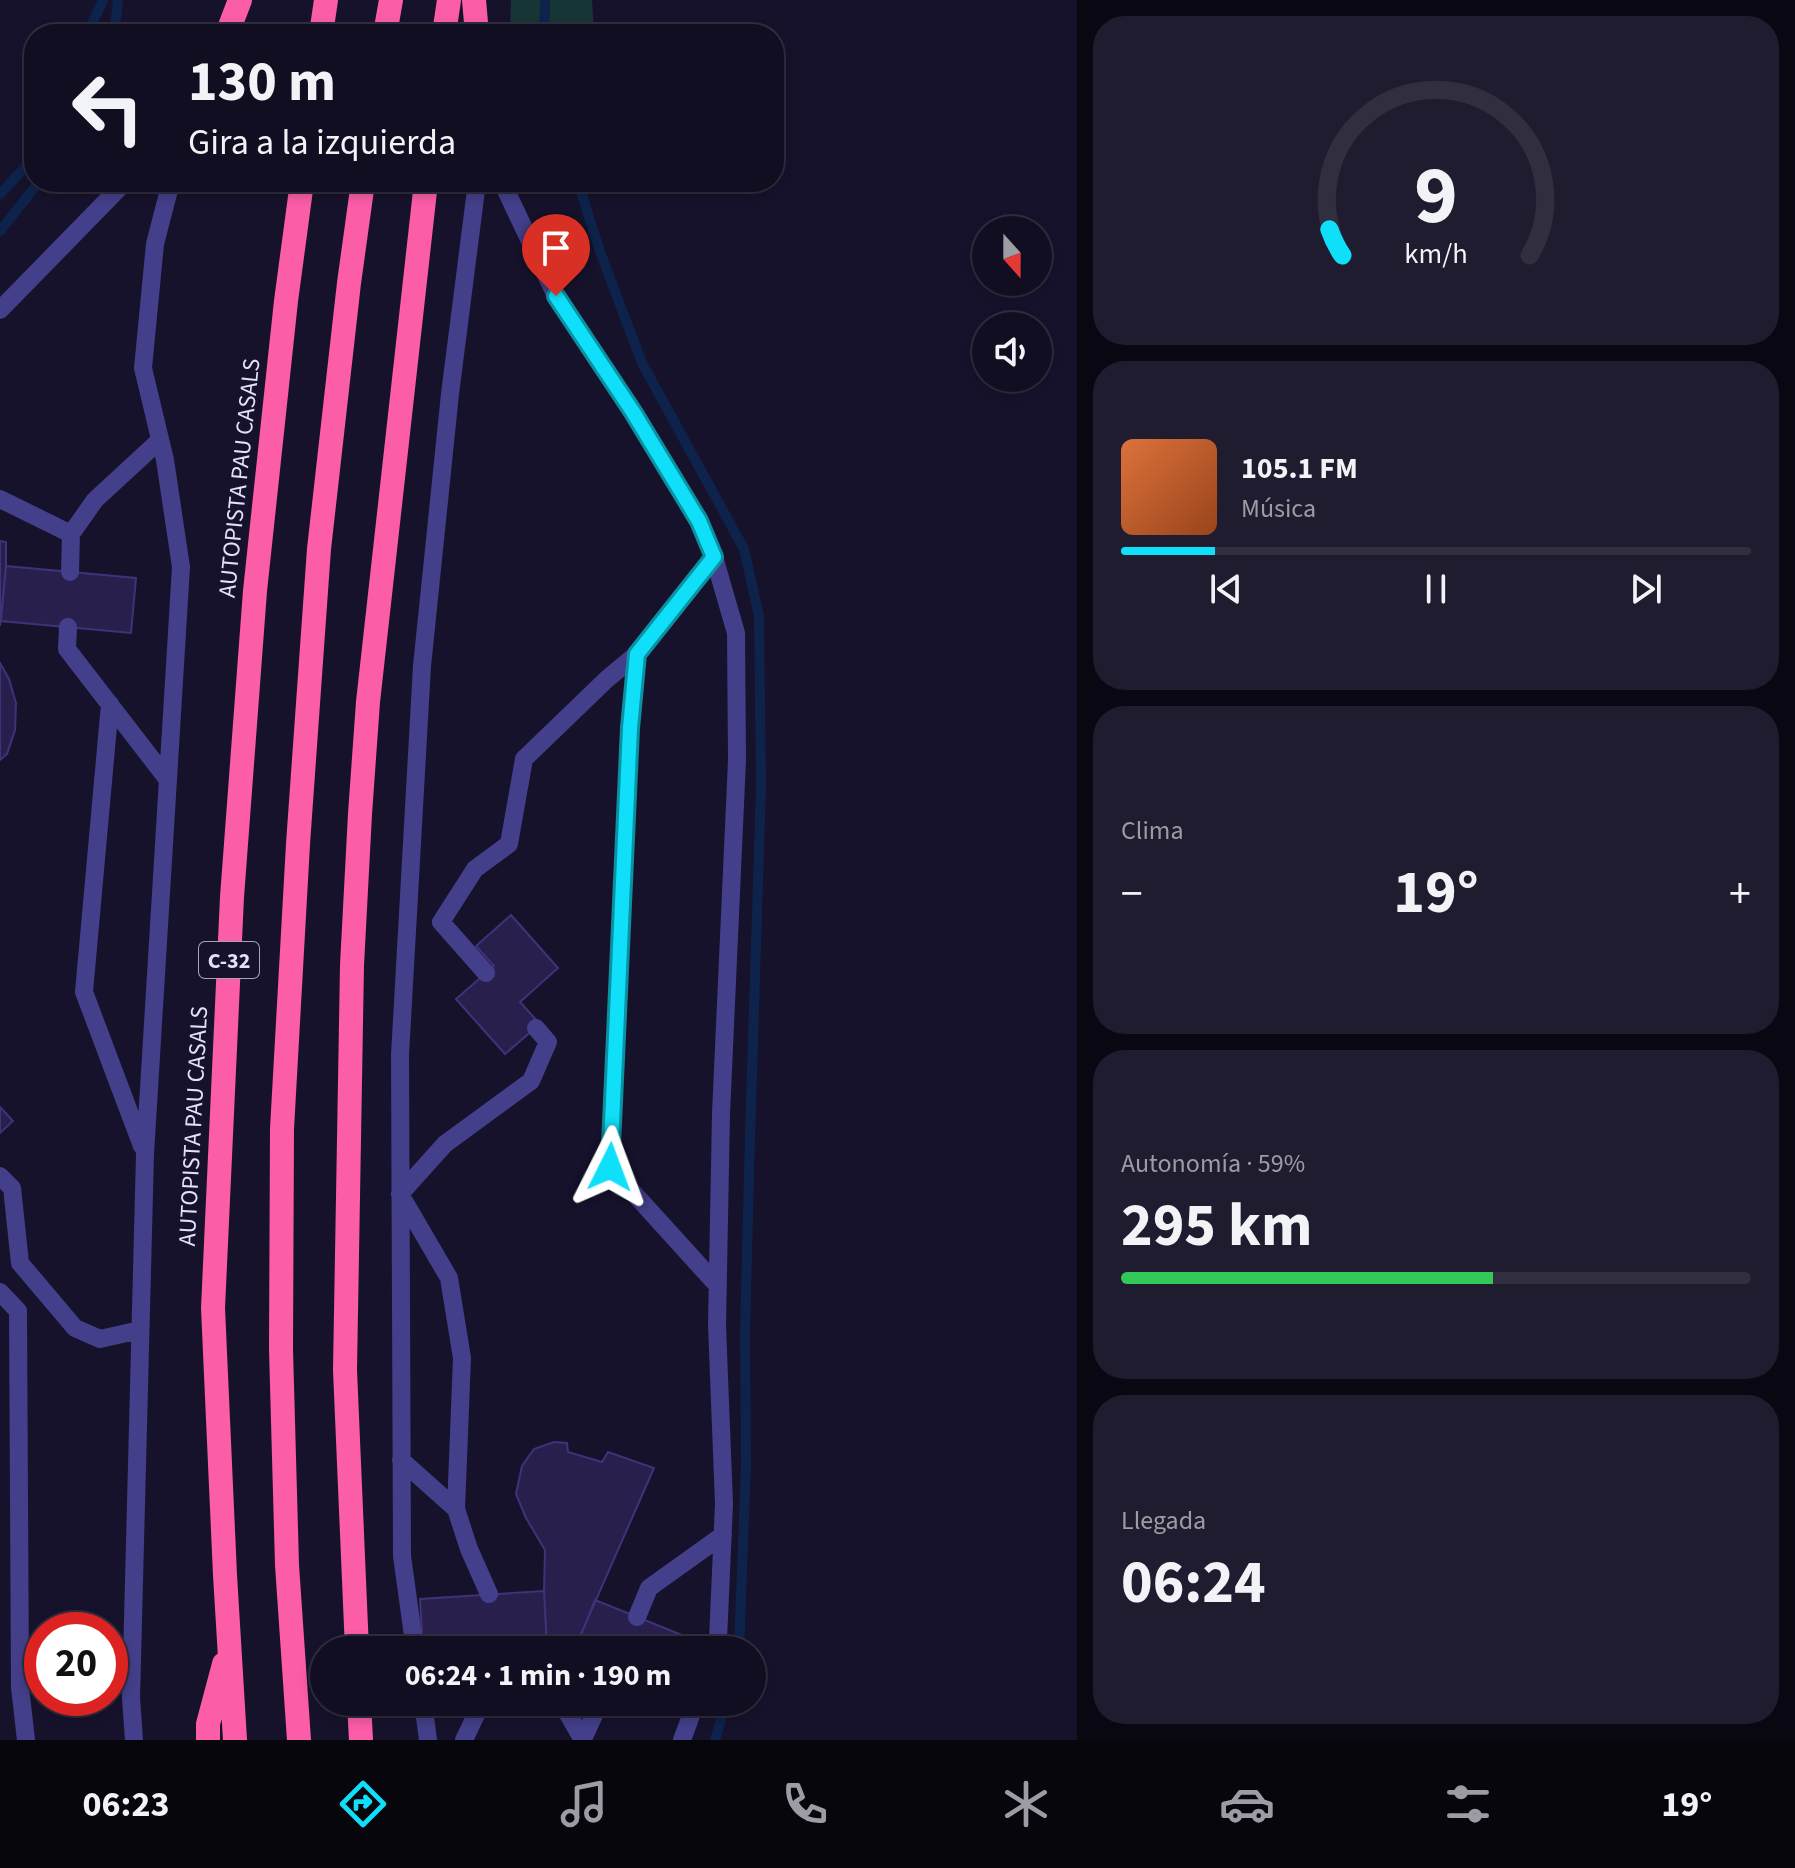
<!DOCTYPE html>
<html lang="es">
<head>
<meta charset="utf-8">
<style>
	:root { --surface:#110e21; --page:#1e1c2e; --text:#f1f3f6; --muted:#9c9ca5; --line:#302e3f; --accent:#10dff9 }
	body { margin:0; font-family:"Source Sans 3",sans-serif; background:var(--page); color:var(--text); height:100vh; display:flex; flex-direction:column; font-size:30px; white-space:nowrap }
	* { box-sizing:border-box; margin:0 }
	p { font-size:26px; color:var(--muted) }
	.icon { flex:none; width:44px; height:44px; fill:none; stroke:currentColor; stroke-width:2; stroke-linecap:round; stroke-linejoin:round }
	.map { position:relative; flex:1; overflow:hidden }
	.sheet { display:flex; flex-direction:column; gap:16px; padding:16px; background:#090812; width:718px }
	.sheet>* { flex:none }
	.hud { position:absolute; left:24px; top:24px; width:760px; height:168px; border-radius:32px; box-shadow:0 4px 12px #0003,0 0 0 2px var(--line); background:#110e21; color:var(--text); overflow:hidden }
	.needle { width:52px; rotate:159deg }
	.tools { position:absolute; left:972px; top:216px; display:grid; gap:16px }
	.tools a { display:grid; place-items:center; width:80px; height:80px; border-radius:50%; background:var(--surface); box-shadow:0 4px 12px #0003,0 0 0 2px var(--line); font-size:40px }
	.speed { position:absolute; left:24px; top:1612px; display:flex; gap:16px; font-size:40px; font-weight:700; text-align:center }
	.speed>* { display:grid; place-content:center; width:104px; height:104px; border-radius:50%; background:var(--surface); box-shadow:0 4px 12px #0003,0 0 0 2px var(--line); line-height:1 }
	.speed .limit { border:12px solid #d22; background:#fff; color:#111 }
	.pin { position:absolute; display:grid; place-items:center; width:68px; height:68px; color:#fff; margin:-82px -34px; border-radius:50% 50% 50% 0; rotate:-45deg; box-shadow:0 0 8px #0007 }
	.pin .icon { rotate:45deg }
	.me { position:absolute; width:88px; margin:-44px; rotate:3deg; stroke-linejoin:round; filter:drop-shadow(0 0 6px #0008) }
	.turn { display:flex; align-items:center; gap:28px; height:168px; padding:0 32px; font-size:36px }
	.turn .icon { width:104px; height:104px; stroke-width:2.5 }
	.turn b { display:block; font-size:56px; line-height:68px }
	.big { font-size:60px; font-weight:700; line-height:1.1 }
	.sheet .tile { flex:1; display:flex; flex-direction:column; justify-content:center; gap:12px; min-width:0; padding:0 28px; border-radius:32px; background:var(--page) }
	.sheet .dial { align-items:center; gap:0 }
	.dial svg { height:208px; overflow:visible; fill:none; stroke:var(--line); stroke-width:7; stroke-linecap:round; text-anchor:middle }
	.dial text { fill:var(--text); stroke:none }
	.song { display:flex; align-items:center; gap:24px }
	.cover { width:96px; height:96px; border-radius:12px; background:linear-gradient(135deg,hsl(20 70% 55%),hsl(20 70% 35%)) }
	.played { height:8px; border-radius:4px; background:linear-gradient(90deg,var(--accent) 15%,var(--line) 15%) }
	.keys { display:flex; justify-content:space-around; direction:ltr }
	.heat { display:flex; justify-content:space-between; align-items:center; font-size:44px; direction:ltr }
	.charge { height:12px; border-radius:6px; background:linear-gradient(90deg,#34c759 59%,var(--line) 0) }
	.trip { position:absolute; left:310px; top:1636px; width:456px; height:80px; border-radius:40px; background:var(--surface); box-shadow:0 4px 12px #0003,0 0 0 2px var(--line); font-weight:700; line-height:80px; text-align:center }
	.tabs { display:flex; height:128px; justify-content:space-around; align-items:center; background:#07060d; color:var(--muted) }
	.tabs .icon { width:56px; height:56px }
	.tabs .selected { color:var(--accent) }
	.tabs b { font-size:36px; color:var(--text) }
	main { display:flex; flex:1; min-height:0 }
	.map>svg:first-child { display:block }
	.green { fill:#163635 }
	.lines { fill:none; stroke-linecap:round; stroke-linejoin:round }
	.stream { stroke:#0d234b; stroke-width:10 }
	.building { fill:#291f4d; stroke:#403278; stroke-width:2 }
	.lane { stroke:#433f8a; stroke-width:18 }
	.highway { stroke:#fb5da7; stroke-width:24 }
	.route-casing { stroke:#0a91a2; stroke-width:20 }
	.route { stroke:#10dff9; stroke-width:14 }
	.labels { text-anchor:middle; stroke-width:8; stroke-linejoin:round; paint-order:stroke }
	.shield { fill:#17122c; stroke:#a6a2bf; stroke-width:2 }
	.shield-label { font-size:22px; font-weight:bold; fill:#e3dffe }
	.street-label { font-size:24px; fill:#e3dffe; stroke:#17122c }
</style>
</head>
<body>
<main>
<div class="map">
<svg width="1077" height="1740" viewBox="0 0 1077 1740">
	<rect width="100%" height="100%" fill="#17122c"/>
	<path class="green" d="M511,0H592L594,34H510Z"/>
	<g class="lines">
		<path class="stream" d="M87,34L103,0
			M114,34L118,0
			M544,34L545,0
			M578,182L599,249L642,363L744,549L759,616L761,787L750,1135L745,1334L746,1465L739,1650
			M0,194L28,164L34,151
			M0,231L39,182
			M715,1740L726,1702"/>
	</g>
	<path class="building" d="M0,541L6,542V566L0,626Z
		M6,566L136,578L131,633L1,621Z
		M0,663L9,679L16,703L15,730L7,754L0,760Z
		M511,915L558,968L520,1002L540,1024L505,1054L456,999L494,966L476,946Z
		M0,1107L13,1121L0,1133Z
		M554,1442L567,1443L568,1452L602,1462L608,1452L654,1468L574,1650H547L544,1591L545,1550L526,1518L516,1494L522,1466L534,1449Z
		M544,1591L547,1645L474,1650H423L420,1599Z
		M595,1600L692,1639L687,1650H575Z"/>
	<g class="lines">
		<path class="lane" d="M502,182L556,296L633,412L699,521L714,557L736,633L737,760L721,1114L717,1325L724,1504L718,1640L715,1650
			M0,310L125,182
			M0,499L71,534
			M714,557L637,654L630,728L610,1167L718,1286
			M70,572L71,534L95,500L160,440
			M68,627L67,649L168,780
			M110,704L84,992L142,1146
			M486,973L441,922L475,869L509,844L524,759L607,679L637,654
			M0,1176L12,1188L20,1263L75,1328L100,1339L140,1330
			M0,1292L18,1311L20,1687L26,1740
			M401,1460L456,1509L469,1549L489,1594
			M456,1509L462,1358L449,1278L400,1194L445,1144L531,1081L548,1042L536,1028
			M637,1617L649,1588L723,1535
			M415,1650L402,1556L400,1055L422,666L450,394L477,182
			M494,1650H495
			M423,1702L428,1740
			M561,1702L583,1740
			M583,1739L600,1702
			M134,1740L131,1698L145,1154L181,567L165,460L143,368L155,244L171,182
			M464,1740L482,1702
			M682,1740L696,1702"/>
		<path class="highway" d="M474,0L477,34
			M227,34L240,0
			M321,34L326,0
			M385,34L391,0
			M444,34L449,0
			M357,1650L345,1370L352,965L360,814L368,702L426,182
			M359,1702L361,1740
			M208,1740V1724L224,1664
			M235,1740L225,1575L213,1308L232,897L255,591L286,301L302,182
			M299,1740L287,1565L281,1349L282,1129L298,844L319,549L349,283L363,182"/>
	</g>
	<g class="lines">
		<g class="route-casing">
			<path id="route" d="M556,296L633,412L699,521L714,557L637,654L630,728L610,1167"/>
		</g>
		<use href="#route" class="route"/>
	</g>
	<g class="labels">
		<rect class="shield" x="199" y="942" width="60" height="36" rx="6"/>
		<g class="shield-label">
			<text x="229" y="968">C-32</text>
		</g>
		<g class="street-label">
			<text transform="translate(239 478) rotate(-84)" y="8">AUTOPISTA PAU CASALS</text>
			<text transform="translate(193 1126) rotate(-87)" y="8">AUTOPISTA PAU CASALS</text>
		</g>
	</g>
</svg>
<div class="tools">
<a><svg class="needle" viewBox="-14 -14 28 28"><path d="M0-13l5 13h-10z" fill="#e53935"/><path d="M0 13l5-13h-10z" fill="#9c9ca5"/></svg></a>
<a><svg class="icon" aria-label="sound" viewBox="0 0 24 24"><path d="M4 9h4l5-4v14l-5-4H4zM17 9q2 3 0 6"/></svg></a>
</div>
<div class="speed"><div class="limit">20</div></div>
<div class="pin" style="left:556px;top:296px;background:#d93025"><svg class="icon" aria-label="arrive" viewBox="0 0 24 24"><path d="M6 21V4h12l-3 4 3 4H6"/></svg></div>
<svg class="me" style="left:610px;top:1167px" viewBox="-20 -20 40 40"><path d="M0-17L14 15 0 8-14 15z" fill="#10dff9" stroke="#fff" stroke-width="4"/></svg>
<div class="trip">06:24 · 1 min · 190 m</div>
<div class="hud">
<div class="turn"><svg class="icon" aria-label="left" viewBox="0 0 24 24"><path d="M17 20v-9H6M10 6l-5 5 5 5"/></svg><div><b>130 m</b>Gira a la izquierda</div></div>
</div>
</div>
<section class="sheet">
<div class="tile dial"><svg viewBox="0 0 100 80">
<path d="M14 69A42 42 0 1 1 86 69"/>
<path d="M14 69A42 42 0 0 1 9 59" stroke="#10dff9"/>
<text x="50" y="56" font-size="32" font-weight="700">9</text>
<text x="50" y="72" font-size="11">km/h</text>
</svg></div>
<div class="tile">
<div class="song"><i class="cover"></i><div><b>105.1 FM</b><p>Música</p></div></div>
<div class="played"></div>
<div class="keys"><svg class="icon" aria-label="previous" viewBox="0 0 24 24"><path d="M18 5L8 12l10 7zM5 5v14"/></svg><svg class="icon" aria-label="pause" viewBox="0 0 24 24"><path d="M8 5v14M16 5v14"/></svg><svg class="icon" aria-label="next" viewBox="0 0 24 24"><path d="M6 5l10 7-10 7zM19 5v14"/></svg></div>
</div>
<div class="tile"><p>Clima</p>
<div class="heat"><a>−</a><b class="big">19°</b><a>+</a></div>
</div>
<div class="tile"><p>Autonomía · 59%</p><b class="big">295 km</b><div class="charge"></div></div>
<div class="tile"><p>Llegada</p><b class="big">06:24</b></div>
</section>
</main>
<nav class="tabs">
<b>06:23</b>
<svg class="icon selected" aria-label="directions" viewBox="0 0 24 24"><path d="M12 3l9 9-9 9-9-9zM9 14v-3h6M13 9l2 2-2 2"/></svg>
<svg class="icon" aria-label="music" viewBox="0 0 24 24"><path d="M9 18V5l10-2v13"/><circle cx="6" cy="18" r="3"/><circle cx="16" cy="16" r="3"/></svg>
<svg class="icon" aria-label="phone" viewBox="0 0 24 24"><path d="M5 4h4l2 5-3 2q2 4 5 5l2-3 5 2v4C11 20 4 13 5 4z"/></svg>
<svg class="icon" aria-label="climate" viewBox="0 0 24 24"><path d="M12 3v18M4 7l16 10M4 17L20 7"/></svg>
<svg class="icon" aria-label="car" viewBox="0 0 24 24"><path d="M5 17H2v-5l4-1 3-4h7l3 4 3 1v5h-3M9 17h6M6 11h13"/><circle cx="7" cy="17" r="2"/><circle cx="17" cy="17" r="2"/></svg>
<svg class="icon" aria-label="filters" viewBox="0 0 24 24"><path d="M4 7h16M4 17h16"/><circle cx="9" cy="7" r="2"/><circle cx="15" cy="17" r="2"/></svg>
<b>19°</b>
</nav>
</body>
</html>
